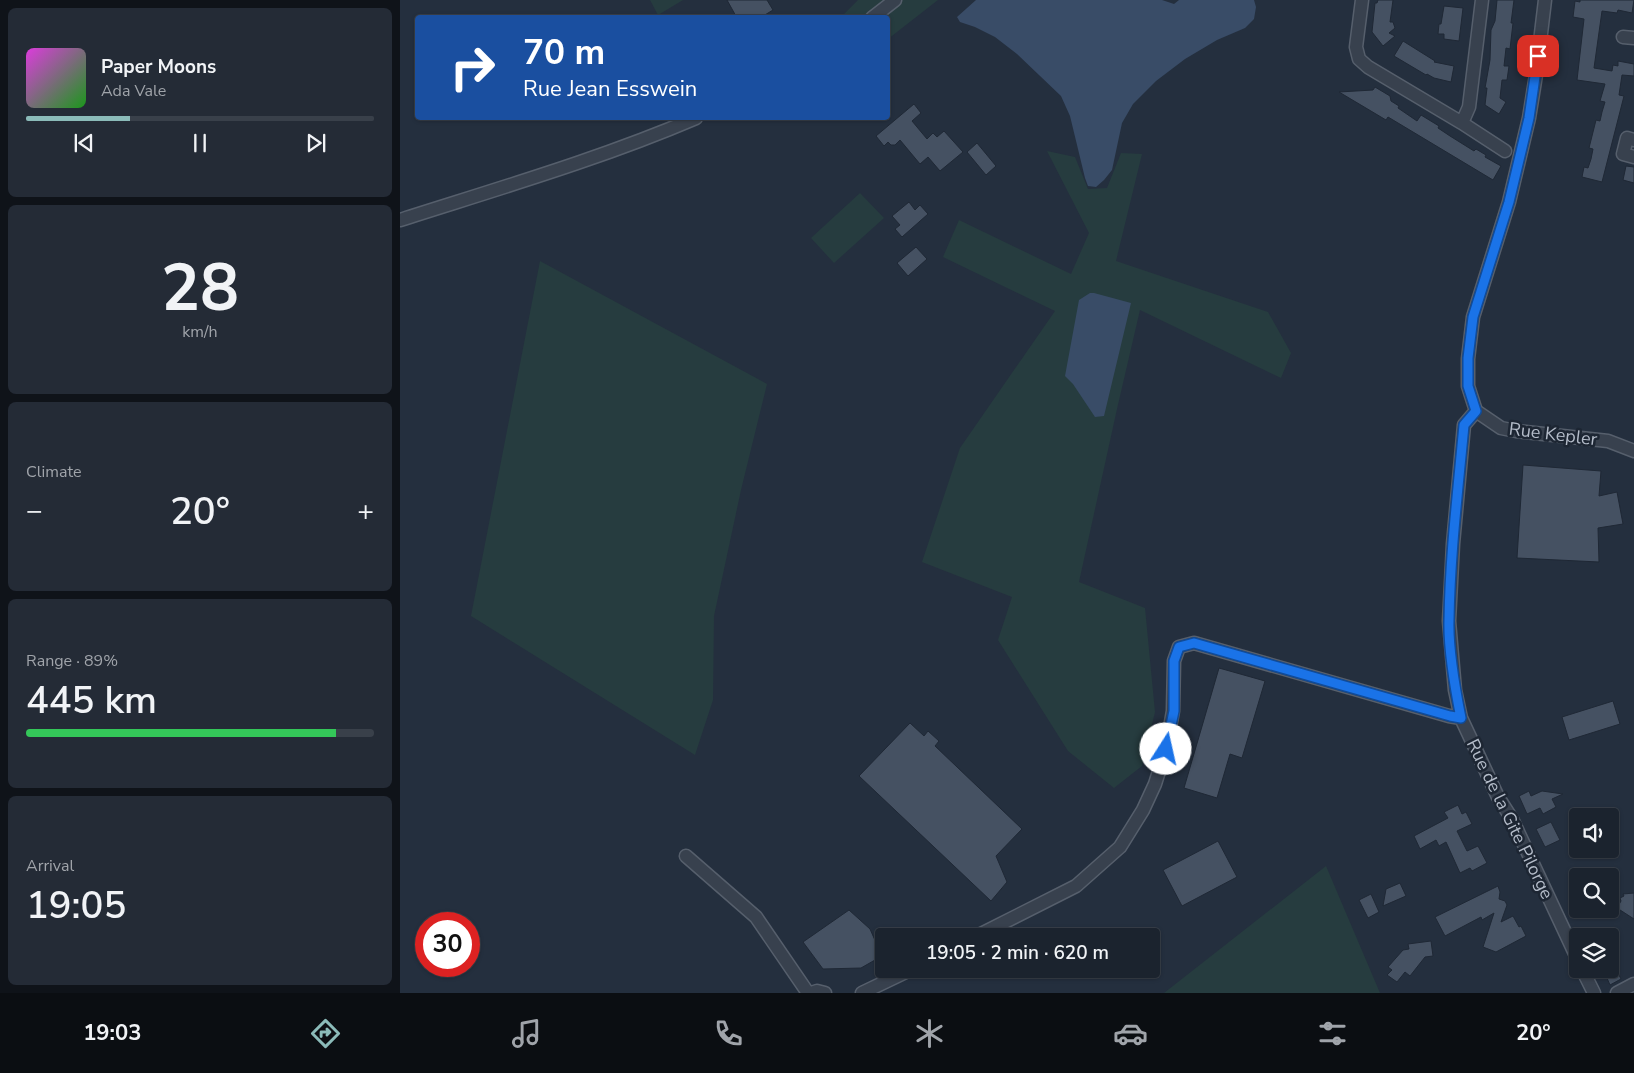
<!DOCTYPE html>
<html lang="en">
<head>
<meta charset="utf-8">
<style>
	:root { --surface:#1b232e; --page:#242b36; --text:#f1f3f6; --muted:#a0a4aa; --line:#39404a; --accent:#8bbbb9 }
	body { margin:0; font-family:"Nunito Sans",sans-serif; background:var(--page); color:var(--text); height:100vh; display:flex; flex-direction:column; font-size:19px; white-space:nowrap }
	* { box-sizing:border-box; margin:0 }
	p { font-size:16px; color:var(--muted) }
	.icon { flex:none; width:28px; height:28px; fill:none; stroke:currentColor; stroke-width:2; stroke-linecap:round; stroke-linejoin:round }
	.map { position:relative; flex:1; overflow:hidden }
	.panel { display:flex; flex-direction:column; gap:8px; padding:8px; background:#0f1319; width:400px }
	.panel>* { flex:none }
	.banner { position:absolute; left:15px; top:15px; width:475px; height:105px; border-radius:5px; box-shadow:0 1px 4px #0004,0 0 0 1px var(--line); background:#1a4fa0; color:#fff; overflow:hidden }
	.tools { position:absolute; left:1169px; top:808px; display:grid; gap:10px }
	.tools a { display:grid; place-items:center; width:50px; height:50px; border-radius:5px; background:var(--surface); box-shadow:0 1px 4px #0004,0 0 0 1px var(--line); font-size:25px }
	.speed { position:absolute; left:15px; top:912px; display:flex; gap:10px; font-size:25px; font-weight:700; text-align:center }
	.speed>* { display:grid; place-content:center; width:65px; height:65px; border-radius:50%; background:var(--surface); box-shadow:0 1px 4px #0004,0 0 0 1px var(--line); line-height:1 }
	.speed .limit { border:8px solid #d22; background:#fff; color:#111 }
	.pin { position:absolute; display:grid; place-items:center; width:42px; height:42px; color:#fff; margin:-21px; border-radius:10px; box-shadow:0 2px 8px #0006 }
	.me { position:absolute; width:55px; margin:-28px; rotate:10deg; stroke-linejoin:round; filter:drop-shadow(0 0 4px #0008) }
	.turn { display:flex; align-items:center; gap:18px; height:105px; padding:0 25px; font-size:22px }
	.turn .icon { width:65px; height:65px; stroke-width:2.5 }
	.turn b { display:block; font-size:35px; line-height:42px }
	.big { font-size:38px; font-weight:600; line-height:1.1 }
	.panel .card { flex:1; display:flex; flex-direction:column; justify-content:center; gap:8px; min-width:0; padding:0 18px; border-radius:8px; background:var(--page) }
	.panel .dial { align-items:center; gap:0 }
	.dial b { font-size:65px; line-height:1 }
	.song { display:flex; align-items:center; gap:15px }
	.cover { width:60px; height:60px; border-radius:8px; background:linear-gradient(135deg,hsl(300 70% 55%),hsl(120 70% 35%)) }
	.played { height:5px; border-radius:2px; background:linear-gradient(90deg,var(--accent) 30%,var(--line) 30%) }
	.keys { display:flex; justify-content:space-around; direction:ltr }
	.heat { display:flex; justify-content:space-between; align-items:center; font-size:28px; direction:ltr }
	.charge { height:8px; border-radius:4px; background:linear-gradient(90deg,#34c759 89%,var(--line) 0) }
	.trip { position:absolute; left:475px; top:928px; width:285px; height:50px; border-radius:5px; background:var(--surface); box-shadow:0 1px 4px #0004,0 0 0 1px var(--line); font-weight:600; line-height:50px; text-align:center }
	.tabs { display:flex; height:80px; justify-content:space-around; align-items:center; background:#0b0e12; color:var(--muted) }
	.tabs .icon { width:35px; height:35px }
	.tabs .active { color:var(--accent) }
	.tabs b { font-size:22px; color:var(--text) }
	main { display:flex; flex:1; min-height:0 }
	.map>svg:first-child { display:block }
	.green { fill:#263c3f }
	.water { fill:#394c67 }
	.building { fill:#455162; stroke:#1f2835 }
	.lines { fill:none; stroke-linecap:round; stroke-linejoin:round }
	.minor-casing { stroke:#565f6c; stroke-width:15 }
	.minor { stroke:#38414e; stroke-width:12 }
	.route-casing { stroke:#114b97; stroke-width:12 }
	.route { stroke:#1a73e8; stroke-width:9 }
	.labels { text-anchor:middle; stroke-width:5; stroke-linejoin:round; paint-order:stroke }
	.street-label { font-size:18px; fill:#b4bcc9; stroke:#1d2633 }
</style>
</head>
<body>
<main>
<section class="panel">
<div class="card">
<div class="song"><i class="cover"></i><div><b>Paper Moons</b><p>Ada Vale</p></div></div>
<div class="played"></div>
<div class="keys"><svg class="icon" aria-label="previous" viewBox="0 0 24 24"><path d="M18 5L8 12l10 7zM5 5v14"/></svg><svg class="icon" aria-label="pause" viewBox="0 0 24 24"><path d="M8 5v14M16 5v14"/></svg><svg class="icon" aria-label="next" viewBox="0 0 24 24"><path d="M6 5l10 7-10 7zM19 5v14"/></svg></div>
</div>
<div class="card dial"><b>28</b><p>km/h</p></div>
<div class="card"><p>Climate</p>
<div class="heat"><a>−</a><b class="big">20°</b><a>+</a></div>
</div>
<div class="card"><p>Range · 89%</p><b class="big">445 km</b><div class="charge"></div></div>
<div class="card"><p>Arrival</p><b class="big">19:05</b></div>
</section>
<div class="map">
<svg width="1234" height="993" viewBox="0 0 1234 993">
	<rect width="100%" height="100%" fill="#242f3e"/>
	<path class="green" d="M250,0H283L258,15Z
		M458,0H538L488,39V18L446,17L443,15Z
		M647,151L675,157L688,189L707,188L721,153L742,154L716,261L868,312L891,353L881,378L740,310L717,409L679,582L745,608L755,712L742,766L714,788L668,751L598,640L612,597L522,562L560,448L655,311L543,257L559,220L671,274L689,233Z
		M460,193L484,218L434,263L411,238Z
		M140,261L367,384L341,490L314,616L313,700L295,755L71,616Z
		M926,866L980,993H764Z"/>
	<path class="water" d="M576,0H762L774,4L779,0H854L856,7L854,19L845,28L817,40L785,59L756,81L733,104L722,123L712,170L704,180L696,187L688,186L685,178L670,116L661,96L617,54L595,37L575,27L560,22L557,17Z
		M690,293H694L731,303L704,416L695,417L673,384L665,376L679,300Z"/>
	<path class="building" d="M327,0H367L373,10L360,18H337Z
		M978,0H993L990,22H993L995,28L989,33L995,36L983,46L972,32L975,3H977Z
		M1097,0H1114L1111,23H1113L1110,49L1106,48L1104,66H1109L1107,80H1102L1100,98L1106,102L1099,114L1085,105L1087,88H1085L1090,60L1091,30L1095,21Z
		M1180,0H1234L1232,13L1218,10L1217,13L1202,11L1194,68L1212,71L1213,65L1218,66V61L1234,64V76L1222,75L1219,95L1224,96L1202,182L1182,177L1184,167L1188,168L1191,159L1193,149L1189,148L1196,120L1200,121L1202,112L1205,102L1200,101L1205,84L1177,80L1184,19L1173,17L1175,1L1180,2Z
		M1044,6L1063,8L1059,41L1044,39V34H1038L1039,24H1041Z
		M1003,41L1035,61L1034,62L1054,66L1051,82L1034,78L1027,74L1026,75L994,56Z
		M975,87L990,96L991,101L999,106L998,108L1017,121L1021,115L1039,126L1038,128L1050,136L1074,151L1076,149L1086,155L1085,157L1101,166L1093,180L988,117L986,120L939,92L973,90Z
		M514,104L521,113L512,121L527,139L533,133L537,137L544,131L563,152L540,171L528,157L520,164L500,140L495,145H491L488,142L484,146L476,136Z
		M577,143L596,166L586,175L567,152Z
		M1226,166L1234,167V183L1223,180Z
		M509,202L515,210L520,205L528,214L502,237L495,229L500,225L492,216Z
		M516,247L527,259L508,276L497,263Z
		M1123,465L1201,471L1199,496L1217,492L1223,524L1198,528L1199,562L1117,558Z
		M819,668L865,681L842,758L830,754L817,798L784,788Z
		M1213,701L1220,724L1169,740L1162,717Z
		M510,723L524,736L528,731L539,741L535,746L622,829L596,856L607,882L591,901L459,776Z
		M1129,791L1131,796L1142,791L1163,794L1152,799L1156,807L1143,814L1140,808L1127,814L1119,796Z
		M1058,805L1062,814L1066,812L1072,824L1057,831L1067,851L1078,846L1087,863L1072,871L1070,868L1060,873L1046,842L1039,846L1036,840L1020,849L1014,836L1048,818L1044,812Z
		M1151,822L1160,840L1145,847L1136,829Z
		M818,841L837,877L782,906L763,870Z
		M1000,883L1006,896L983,906L986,889Z
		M1098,886L1100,892L1099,899L1105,901L1107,905L1101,922L1113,916L1119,927L1121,926L1126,936L1096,952L1083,947L1094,913L1082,920L1081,917L1045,936L1035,917Z
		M1234,893V919L1217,908L1221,901L1220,898L1224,896L1223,894Z
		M971,894L979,912L968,918L959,900Z
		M449,910L470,929L482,956L461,968L423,969L403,942Z
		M1031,941L1033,956L1025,957L1010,976L1005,972L997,982L987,975L992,970L988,967L1003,950L1009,949L1008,944Z
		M1203,969H1216L1221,979L1210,985Z"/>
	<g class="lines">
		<g class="minor-casing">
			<path id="minor" d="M962,0L956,47L959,59L968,67L1062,123L1105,151
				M472,18L495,0
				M1223,37L1234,38
				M1062,123L1069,107L1082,0
				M1234,140L1227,138L1223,154L1234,157
				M0,220C100,188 200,159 296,118
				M1076,411L1064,425L1053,544L1049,621L1055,690L1061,718L1098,797L1112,819L1178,960
				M1076,411L1068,386V359L1073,317L1109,202L1129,118L1136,75L1145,0
				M1076,411L1101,428L1116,431L1208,441L1234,451
				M286,856L356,917L408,993
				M577,936L676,886L720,847L743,810L755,784L766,749L773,711L774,661L779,647L794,643L1049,716L1061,718
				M1182,969L1194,993
				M411,993L417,991L425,993
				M462,993L512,969
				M1217,993L1234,984"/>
		</g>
		<use href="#minor" class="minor"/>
	</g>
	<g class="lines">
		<g class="route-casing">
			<path id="route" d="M766,749L774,711V661L779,647L794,643L1050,716L1061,718C1055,688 1048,650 1049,620C1050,555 1058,490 1064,425L1076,411L1068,386V358L1073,317L1109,202L1129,118L1138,56"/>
		</g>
		<use href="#route" class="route"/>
	</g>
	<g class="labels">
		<g class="street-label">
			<text transform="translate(1153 434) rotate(7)" y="6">Rue Kepler</text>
			<text transform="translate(1110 819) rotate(64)" y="6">Rue de la Gite Pilorge</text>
		</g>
	</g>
</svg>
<div class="tools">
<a><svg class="icon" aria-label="sound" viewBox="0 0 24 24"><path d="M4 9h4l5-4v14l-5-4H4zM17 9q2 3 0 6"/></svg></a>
<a><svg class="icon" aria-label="search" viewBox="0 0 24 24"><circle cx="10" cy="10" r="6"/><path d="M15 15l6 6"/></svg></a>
<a><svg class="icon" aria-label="layers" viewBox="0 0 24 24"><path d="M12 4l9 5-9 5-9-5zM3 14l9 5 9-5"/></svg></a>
</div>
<div class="speed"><div class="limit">30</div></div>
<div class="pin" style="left:1138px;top:56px;background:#d93025"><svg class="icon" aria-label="arrive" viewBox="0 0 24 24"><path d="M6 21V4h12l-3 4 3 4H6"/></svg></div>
<svg class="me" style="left:766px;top:749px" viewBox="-20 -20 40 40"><circle r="19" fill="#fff"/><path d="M0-13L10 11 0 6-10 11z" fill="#1a73e8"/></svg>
<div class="trip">19:05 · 2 min · 620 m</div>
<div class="banner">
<div class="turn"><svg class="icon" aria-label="right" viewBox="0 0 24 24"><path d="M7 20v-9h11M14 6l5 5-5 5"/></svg><div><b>70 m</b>Rue Jean Esswein</div></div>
</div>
</div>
</main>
<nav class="tabs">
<b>19:03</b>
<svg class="icon active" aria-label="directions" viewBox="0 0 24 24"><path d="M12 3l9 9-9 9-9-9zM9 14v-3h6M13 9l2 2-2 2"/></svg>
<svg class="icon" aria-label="music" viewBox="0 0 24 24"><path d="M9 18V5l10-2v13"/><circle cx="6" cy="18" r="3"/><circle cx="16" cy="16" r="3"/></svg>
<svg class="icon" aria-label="phone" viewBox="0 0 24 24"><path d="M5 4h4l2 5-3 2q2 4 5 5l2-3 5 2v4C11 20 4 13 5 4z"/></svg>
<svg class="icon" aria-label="climate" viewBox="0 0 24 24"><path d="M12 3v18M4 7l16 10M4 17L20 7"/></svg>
<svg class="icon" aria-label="car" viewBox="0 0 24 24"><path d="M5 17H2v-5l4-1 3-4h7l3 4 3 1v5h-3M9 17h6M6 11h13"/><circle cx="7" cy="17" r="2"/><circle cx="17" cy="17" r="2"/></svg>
<svg class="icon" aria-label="filters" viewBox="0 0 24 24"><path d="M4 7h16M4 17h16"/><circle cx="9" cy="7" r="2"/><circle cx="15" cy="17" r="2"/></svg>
<b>20°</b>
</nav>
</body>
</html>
